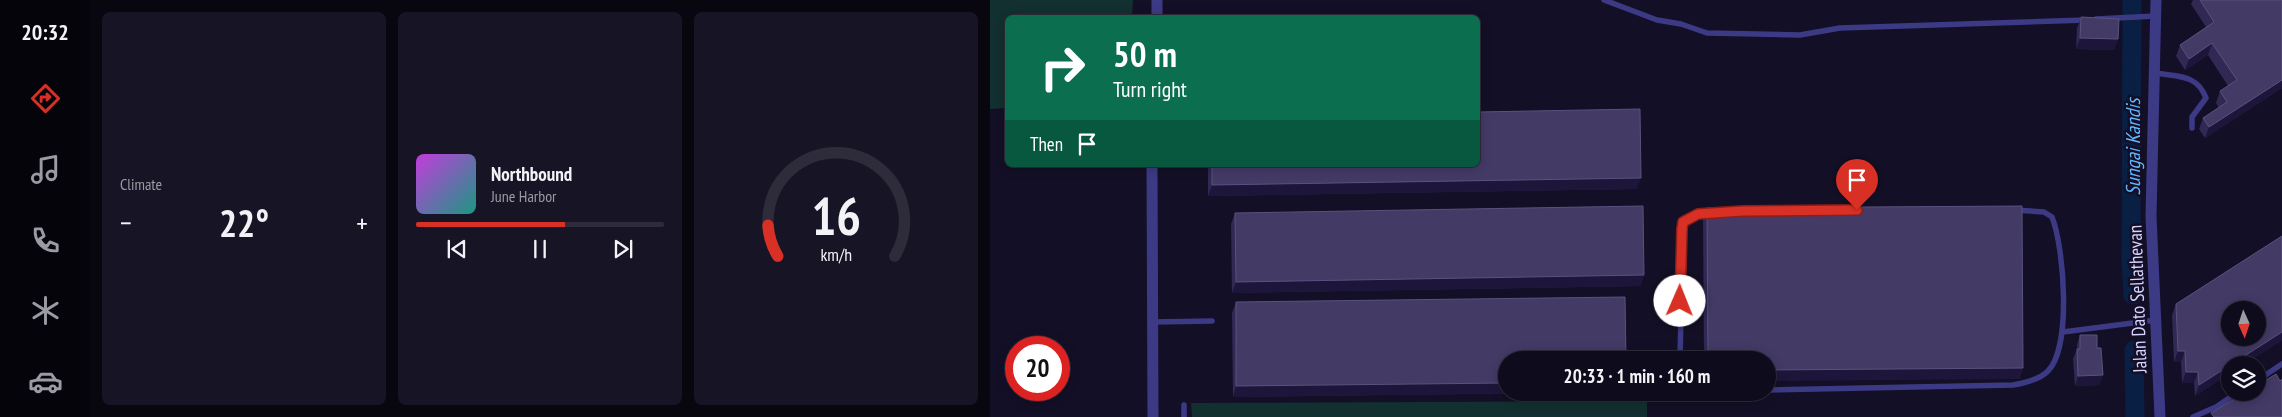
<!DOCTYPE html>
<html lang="en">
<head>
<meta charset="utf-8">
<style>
	:root { --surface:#0e0b1c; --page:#171425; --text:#f1f3f6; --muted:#9b9ba3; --line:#2e2b3b; --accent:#d93025 }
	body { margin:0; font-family:"PT Sans Narrow",sans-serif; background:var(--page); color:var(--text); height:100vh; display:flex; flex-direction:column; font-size:19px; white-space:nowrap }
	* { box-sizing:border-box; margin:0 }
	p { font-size:16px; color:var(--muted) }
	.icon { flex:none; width:28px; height:28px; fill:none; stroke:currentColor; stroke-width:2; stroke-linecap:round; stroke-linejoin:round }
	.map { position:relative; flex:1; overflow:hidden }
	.sheet { display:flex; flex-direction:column; gap:12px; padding:12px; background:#08060f; width:900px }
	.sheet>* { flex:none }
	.guide { position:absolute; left:15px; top:15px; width:475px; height:152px; border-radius:8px; box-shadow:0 2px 12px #0003,0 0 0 1px var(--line); background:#0b6e4f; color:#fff; overflow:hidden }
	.needle { width:32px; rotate:177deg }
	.controls { position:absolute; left:1231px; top:301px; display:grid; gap:10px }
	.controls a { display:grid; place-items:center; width:45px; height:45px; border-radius:50%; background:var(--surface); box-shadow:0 2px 12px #0003,0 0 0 1px var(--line); font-size:25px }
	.speed { position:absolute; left:15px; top:336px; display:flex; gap:10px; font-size:25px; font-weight:700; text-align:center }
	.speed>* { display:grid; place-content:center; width:65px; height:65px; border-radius:50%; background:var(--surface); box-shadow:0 2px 12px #0003,0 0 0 1px var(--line); line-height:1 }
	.speed .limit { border:8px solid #d22; background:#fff; color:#111 }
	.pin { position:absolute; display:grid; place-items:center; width:42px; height:42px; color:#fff; margin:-51px -21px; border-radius:50% 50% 50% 0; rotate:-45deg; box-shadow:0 0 5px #0007 }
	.pin .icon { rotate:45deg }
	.me { position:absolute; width:55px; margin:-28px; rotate:1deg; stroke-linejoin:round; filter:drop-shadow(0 0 4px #0008) }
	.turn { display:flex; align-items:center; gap:18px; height:105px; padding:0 25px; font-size:22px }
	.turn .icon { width:65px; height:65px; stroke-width:2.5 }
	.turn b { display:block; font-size:35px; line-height:42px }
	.then { display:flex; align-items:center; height:48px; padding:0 25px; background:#0003; gap:10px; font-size:19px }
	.big { font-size:38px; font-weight:700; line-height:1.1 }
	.sheet .card { flex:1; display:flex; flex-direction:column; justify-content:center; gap:8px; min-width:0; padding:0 18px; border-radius:8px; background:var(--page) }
	.sheet .dial { align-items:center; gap:0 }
	.dial svg { height:130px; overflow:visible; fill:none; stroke:var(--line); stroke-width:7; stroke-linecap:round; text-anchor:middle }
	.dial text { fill:var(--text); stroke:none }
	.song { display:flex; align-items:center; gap:15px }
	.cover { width:60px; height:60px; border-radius:8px; background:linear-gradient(135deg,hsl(290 70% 55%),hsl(170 70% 35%)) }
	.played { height:5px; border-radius:2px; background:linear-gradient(90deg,var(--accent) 60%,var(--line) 60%) }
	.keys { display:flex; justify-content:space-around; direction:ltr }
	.heat { display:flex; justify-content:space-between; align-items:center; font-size:28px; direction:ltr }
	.sheet .tiles { flex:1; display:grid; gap:12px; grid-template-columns:repeat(3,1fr) }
	.trip { position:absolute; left:508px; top:351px; width:278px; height:50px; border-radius:25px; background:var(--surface); box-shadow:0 2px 12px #0003,0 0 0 1px var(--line); font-weight:700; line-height:50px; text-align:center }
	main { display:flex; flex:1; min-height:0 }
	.dock { display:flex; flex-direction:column; width:90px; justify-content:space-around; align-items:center; background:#06040b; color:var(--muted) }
	.dock .icon { width:35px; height:35px }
	.dock .on { color:var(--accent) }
	.dock b { font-size:22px; color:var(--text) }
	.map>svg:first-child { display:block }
	.green { fill:#12302f }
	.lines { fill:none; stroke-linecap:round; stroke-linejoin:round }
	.river { stroke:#0a1f44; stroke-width:19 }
	.service { stroke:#3d3a85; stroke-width:5.5 }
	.minor { stroke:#3d3a85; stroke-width:11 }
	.wall { fill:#312854 }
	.shaded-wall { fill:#1d163a }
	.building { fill:#433a66; stroke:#5a527e; fill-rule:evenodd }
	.route-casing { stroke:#8d1f18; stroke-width:12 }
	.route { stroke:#d93025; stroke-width:9 }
	.labels { text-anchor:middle; stroke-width:5; stroke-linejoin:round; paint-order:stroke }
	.street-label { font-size:19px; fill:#d9d4ff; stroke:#130f26 }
	.water-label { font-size:20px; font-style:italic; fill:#62b6ff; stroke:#130f26 }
</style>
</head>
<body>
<main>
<nav class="dock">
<b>20:32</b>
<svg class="icon on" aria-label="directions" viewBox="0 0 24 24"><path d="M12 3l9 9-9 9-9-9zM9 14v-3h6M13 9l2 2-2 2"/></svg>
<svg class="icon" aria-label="music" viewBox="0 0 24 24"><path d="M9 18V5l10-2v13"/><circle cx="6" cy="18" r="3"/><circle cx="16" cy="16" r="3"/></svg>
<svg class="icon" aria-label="phone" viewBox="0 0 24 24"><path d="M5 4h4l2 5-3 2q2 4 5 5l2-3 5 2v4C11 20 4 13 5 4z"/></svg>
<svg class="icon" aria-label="climate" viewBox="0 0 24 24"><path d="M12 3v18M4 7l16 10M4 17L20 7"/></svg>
<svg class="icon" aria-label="car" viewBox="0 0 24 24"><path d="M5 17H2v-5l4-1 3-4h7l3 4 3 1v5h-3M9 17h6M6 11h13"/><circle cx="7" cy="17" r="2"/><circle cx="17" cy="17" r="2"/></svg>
</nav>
<section class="sheet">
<div class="tiles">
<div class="card"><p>Climate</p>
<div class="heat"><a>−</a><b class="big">22°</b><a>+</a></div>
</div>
<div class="card">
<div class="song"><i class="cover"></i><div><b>Northbound</b><p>June Harbor</p></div></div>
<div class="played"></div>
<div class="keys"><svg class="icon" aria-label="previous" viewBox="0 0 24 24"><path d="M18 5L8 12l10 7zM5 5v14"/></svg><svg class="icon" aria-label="pause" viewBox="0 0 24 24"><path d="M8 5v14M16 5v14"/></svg><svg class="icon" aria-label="next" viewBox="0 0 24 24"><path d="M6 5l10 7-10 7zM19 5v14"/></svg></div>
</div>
<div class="card dial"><svg viewBox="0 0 100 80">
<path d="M14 69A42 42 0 1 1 86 69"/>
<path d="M14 69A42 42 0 0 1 8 50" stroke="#d93025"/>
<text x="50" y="56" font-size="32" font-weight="700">16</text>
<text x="50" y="72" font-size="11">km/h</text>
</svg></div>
</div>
</section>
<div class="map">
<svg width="1292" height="417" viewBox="0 0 1292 417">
	<rect width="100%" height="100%" fill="#130f26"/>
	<path class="green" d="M0,0H143L142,17L18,18L17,108L0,109Z
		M657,401V417H202L201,403Z"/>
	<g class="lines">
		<path class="river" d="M1142,0L1141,262L1143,295
			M1144,350L1145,417"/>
		<path class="service" d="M614,0L667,20L691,24L717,33L810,35L850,28L1096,20
			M1106,19L1166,16
			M1166,73C1188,77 1207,74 1216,98L1202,117V128
			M163,322L222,321
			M1073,332L1166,320
			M690,360L693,222L708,214L723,213
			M1268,380L1292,364
			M776,390L1023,385C1035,383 1049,380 1058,371C1082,347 1074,247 1062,217L1054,212L1025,210
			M194,405V417
			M1203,417L1226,407L1248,392"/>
		<path class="minor" d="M1166,0L1161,216L1170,417
			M167,18V0
			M162,165L163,417"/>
	</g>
	<path class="wall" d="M1203,0H1292V88L1215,138L1209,129L1213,118L1229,108L1226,103L1230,91L1238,86L1218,55L1195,70L1186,56L1190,45L1216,27L1201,4Z
		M1091,17L1128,39L1124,50L1086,49L1087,28Z
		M218,165H488L647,189L218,196Z
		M717,208L1033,368L1029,379L776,360H714L713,219Z
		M245,213L654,275L650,286L242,293L241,224Z
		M246,302L516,392H630L243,397L242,313Z
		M1186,304L1292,340L1253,365H1240V373L1205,396L1204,383H1192L1191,362H1184L1182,315Z
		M1090,335L1107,348L1113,375L1109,385L1085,386L1083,359L1087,349V345Z"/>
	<path class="shaded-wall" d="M1090,38L1128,39L1124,50L1086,49Z
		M1222,43L1218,55L1195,70L1199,59Z
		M1292,80V88L1215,138L1219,127Z
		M651,178L647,189L218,196L222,185Z
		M654,275L650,286L242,293L246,282Z
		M1292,332V340L1253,365H1240V373L1205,396L1209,385Z
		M1188,351H1195L1191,362H1184Z
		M1033,368L1029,379L776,381V370Z
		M1196,372H1208L1204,383H1192Z
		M1113,375L1109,385L1085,386L1088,376Z
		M516,383V392H630L243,397L246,386Z"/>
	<path class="building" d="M1210,0H1292V80L1219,127L1213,118L1237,102L1230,91L1247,80L1222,43L1199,59L1190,45L1224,22Z
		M1091,17L1129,19L1128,39L1090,38Z
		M650,109L651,178L222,185V165H488V112Z
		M653,206L654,275L246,282L245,213Z
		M1032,206L1033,368L776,370V360H718L717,208Z
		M1292,236V332L1209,385L1208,372H1196L1195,351H1188L1186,304ZM1240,310H1268V338H1240Z
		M635,297L636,360H516V383L246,386V302Z
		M1090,335H1107V348H1111L1113,375L1088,376L1087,349H1090Z
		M1286,374L1290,381L1292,379V417H1224L1221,413L1256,392H1268V385Z"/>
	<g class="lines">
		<g class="route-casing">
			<path id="route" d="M690,301L692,229L693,222L708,214L753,211L867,210"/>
		</g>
		<use href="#route" class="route"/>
	</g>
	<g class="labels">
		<g class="street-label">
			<text transform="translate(1147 299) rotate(-92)" y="7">Jalan Dato Sellathevan</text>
		</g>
		<g class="water-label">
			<text transform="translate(1143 147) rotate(-90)" y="7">Sungai Kandis</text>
		</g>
	</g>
</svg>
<div class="controls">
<a><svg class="needle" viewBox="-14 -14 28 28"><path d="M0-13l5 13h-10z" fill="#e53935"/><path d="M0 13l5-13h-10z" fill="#9b9ba3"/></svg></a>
<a><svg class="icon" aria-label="layers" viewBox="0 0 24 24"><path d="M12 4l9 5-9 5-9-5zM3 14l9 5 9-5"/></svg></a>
</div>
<div class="speed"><div class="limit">20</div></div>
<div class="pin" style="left:867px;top:210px;background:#d93025"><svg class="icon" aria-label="arrive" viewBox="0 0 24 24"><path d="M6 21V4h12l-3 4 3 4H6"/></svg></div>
<svg class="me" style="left:690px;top:301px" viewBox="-20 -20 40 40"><circle r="19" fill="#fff"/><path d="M0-13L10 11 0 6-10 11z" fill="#d93025"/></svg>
<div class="trip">20:33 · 1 min · 160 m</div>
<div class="guide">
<div class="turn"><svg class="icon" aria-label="right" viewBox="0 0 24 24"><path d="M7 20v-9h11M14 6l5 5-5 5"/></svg><div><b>50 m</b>Turn right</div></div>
<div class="then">Then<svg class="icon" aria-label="arrive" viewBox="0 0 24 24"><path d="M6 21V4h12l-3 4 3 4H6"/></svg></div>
</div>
</div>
</main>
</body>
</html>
